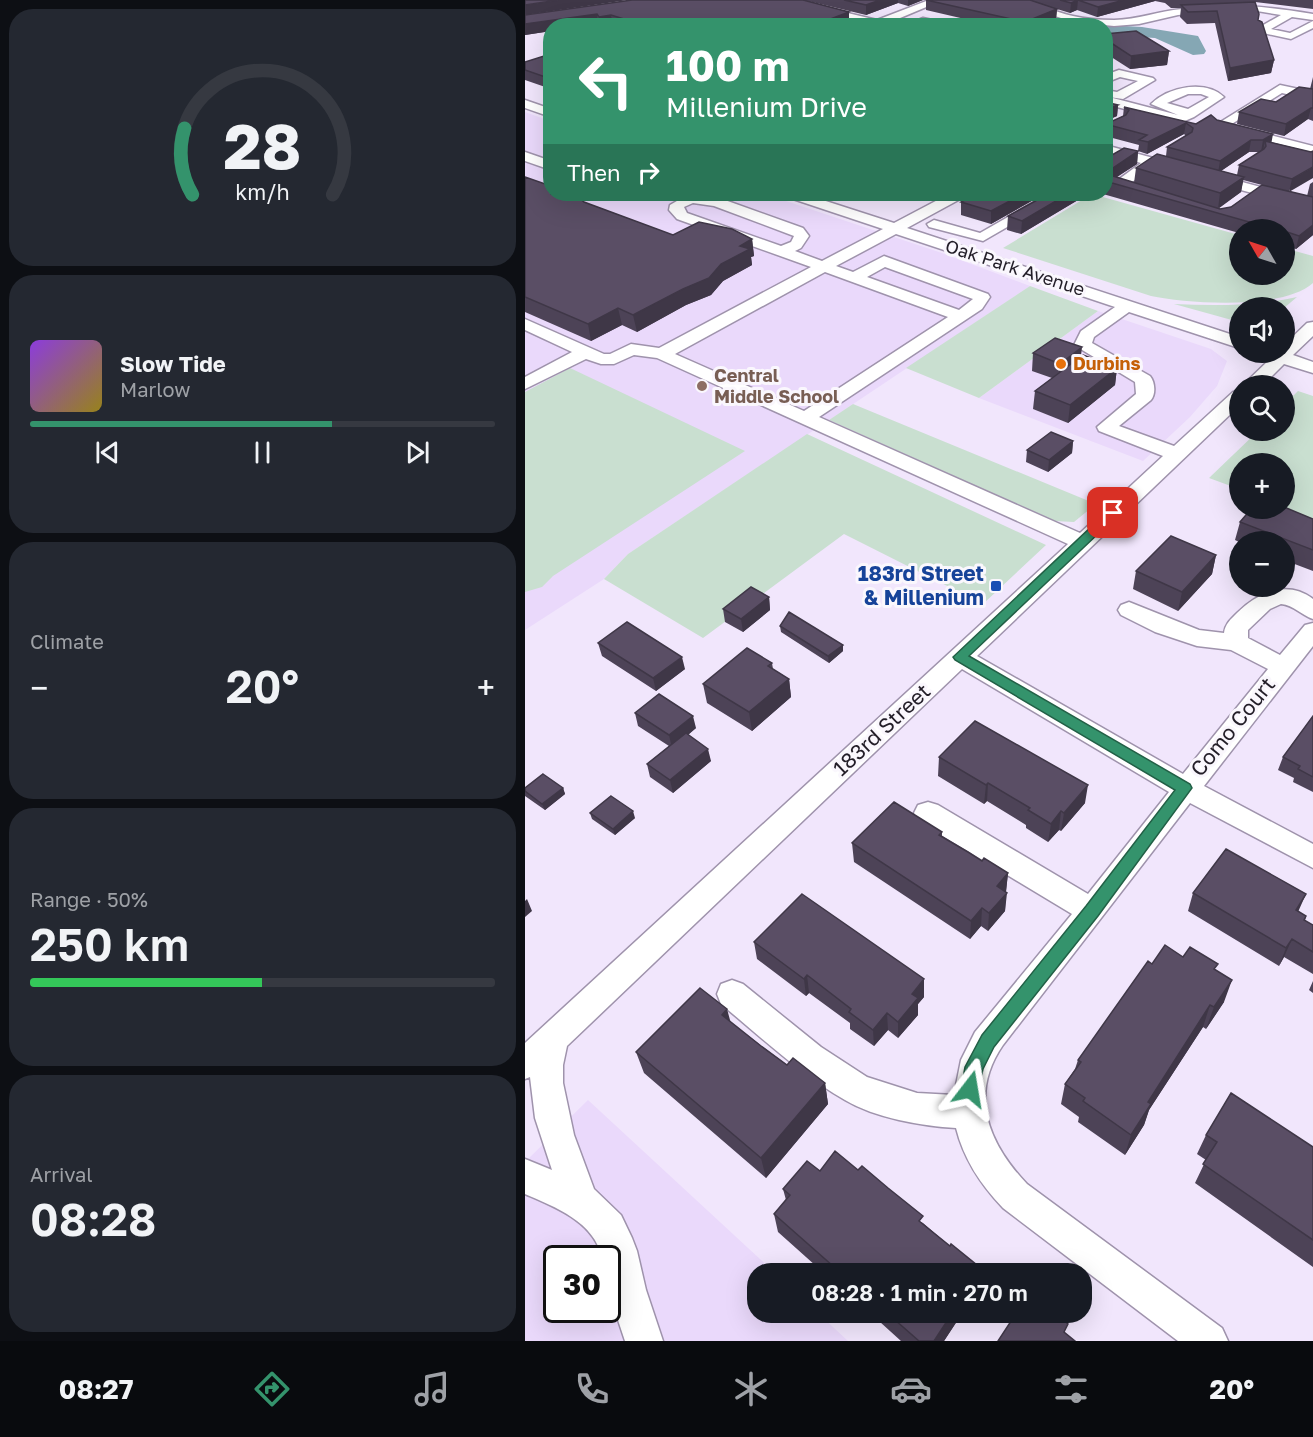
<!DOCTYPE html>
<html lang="en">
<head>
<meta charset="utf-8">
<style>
	:root { --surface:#171b24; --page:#242831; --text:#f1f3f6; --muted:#9ea1a6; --line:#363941; --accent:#34936c }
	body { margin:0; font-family:"Golos Text",sans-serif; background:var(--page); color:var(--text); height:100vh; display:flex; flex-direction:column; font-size:22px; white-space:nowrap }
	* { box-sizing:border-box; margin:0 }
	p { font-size:20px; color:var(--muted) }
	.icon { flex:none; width:33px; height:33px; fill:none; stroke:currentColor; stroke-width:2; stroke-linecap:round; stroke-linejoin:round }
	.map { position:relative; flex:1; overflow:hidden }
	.side { display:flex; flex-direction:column; gap:9px; padding:9px; background:#0d0f14; width:525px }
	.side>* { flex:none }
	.guide { position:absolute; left:18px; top:18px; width:570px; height:183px; border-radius:24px; box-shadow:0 6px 24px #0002; background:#34936c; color:#fff; overflow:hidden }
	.needle { width:39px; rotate:309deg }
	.tools { position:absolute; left:704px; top:219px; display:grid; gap:12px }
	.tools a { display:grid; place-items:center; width:66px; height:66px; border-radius:50%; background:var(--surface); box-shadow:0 6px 24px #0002; font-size:30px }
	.speed { position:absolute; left:18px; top:1245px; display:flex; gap:12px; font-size:30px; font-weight:700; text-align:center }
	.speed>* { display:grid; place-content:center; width:78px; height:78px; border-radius:50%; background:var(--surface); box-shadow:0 6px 24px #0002; line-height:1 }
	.speed .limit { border:3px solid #111; border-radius:9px; background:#fff; color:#111 }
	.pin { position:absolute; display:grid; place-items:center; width:51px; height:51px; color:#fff; margin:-26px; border-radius:12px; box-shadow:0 3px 9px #0006 }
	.me { position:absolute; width:66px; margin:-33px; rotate:14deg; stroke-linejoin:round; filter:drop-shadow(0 0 4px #0008) }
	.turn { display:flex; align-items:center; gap:21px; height:126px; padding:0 24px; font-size:27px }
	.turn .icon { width:78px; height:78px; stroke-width:2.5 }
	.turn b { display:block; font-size:42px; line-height:51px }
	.then { display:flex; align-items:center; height:57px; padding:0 24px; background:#0003; gap:12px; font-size:22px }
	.big { font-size:45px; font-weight:600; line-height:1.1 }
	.side .tile { flex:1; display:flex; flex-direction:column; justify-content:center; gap:9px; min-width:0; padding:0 21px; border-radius:24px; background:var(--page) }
	.side .dial { align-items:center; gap:0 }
	.dial svg { height:156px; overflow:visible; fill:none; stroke:var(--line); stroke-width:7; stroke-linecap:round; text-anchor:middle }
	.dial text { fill:var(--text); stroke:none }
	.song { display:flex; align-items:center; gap:18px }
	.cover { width:72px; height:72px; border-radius:9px; background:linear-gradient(135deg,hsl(270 70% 55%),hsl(50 70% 35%)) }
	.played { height:6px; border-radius:3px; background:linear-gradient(90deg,var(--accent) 65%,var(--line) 65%) }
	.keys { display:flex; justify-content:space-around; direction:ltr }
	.heat { display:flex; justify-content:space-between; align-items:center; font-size:33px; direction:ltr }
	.charge { height:9px; border-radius:4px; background:linear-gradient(90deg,#34c759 50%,var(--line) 0) }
	.trip { position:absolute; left:222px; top:1263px; width:345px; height:60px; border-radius:24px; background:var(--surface); box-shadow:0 6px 24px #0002; font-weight:600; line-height:60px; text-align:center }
	.menu { display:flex; height:96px; justify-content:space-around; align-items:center; background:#090b0e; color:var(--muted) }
	.menu .icon { width:42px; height:42px }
	.menu .selected { color:var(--accent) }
	.menu b { font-size:27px; color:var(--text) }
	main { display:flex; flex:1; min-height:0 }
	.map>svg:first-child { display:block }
	.built { fill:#ead9fb; fill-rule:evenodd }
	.green { fill:#c9dfd0 }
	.water { fill:#85a7b4 }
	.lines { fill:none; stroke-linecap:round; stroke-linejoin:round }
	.minor-casing { stroke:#9f93ac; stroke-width:3 }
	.minor { fill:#fff; fill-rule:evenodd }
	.wall { fill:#4d4357; fill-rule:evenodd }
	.shaded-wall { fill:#3f3747 }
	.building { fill:#5a4e65; stroke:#3f3747; stroke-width:1.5 }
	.route { fill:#34936c; stroke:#226046; stroke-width:1.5 }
	.food-dot { fill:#e8710a; stroke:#faf7fd; stroke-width:2 }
	.education-dot { fill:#8d6e63; stroke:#faf7fd; stroke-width:2 }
	.transit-dot { fill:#1a4fb4; stroke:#faf7fd; stroke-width:2 }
	.labels { text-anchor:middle; stroke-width:6; stroke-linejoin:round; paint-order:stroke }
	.far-street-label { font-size:18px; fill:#231e28; stroke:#faf7fd }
	.far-food-label { font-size:18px; font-weight:bold; fill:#c56008; stroke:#faf7fd; text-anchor:start }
	.far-education-label { font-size:18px; font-weight:bold; fill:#785e54; stroke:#faf7fd; text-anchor:start }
	.transit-label { font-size:21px; font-weight:bold; fill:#164399; stroke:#faf7fd; text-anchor:end }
	.street-label { font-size:21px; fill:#231e28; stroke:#faf7fd }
</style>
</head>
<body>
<main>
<section class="side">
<div class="tile dial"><svg viewBox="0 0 100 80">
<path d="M14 69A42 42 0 1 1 86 69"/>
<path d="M14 69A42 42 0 0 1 10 35" stroke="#34936c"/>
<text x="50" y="56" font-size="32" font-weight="700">28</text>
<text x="50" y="72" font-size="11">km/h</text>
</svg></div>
<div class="tile">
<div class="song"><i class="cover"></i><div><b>Slow Tide</b><p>Marlow</p></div></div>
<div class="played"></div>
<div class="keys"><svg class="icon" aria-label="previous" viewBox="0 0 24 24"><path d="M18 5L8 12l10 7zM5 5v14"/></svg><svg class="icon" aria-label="pause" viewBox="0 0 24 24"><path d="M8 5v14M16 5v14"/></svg><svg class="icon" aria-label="next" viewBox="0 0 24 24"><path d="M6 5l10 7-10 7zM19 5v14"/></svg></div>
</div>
<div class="tile"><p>Climate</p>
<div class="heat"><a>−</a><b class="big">20°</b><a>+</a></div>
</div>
<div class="tile"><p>Range · 50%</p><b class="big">250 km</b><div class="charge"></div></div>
<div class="tile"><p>Arrival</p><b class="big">08:28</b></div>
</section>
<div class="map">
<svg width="788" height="1341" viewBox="0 0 788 1341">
	<rect width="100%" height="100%" fill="#f1e6fc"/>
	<path class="built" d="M0,112L25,121L26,194H240L414,252L505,286L103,554L79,579L0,630Z
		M573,311L686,349L702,361L692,386L665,417L618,461L454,398Z
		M63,1100L250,1273L232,1274V1312L293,1313L323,1341H0V1162ZM32,1258H82V1310H32Z"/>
	<path class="green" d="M567,194L714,235V274H759V248L788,256V283C758,310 664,304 626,296L478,248Z
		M505,286L573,311L454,398L381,368Z
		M772,297L759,308H714V322L649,304C691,306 732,306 772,297Z
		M45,368L220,451L28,576L17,587L0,592V392Z
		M773,391L788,396V519L759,507V464H714V489L684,478L733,431L759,430V405Z
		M328,404L571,504L549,522L529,521L304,420Z
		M282,434L521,545L458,604L319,534L178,638L79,579L103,554Z"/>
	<path class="water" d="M564,24L617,27L673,36L681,51L679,54L668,55L630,38L582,35L580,26Z"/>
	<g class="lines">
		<g class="minor-casing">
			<path id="minor" d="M250,0H268L352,20L404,0H418L356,26H340L342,24Z
				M482,0C506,0 525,11 548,16C561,19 576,20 589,20C612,20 634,11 657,9C706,3 739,6 788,14V20L767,17L746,29L765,33L788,21V28L766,39L733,32V28L756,15L732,11H695L653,15L614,24L589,26L548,22Z
				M398,18L426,24L427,26H379Z
				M594,70L628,78L630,80L598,99L584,97L653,115L626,104C643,87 680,79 699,97L669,117L655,123L580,104V90L592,92L613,81L595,77L580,83V75ZM663,94H676L684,97L663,109L642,103Z
				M755,85L788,92V100L757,93L705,125L788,146V154L691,129L689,126Z
				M0,100L26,109V117L0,108Z
				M580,145L658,166L660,169L653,173L629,167L604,184L621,190L623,193L621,196L616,197L588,188L586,185L616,163L580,153Z
				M0,152L26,161V170L0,161Z
				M687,174L788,201V209L682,181L680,178Z
				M164,194H181L180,196L197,199L278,228L284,236L276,248L270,251L297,261L358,229L262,197L260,194H279L369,223L424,194H441L439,197L382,228L714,337V348L604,312L569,337L567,343L625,376C630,382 631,394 626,400L594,426L649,446L708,392L714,391V406L452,656L658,774L743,669L706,650L672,646L630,632L596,615L593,610L596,605L604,602L674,630L699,633C700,624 706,619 712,613C732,593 762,579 788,599V619C776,615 769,605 756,604L745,609L723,630V638L755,655L780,625L788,623V646L679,786L788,844V868L665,803L478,1045C443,1096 464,1144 502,1184L697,1328L703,1341H653L478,1208C456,1185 439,1160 431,1128C397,1126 350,1118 320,1100C275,1074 236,1037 196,1004L192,994L196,984L207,980L218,984L296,1047L342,1077L392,1093L429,1095L436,1060L450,1032L547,914L393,821L389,813L393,805L403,802L413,805L563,894L644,792L437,669L42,1046L38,1065V1083L49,1135L69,1189L96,1215L107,1238L112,1251L121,1290L138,1341H100L83,1290L82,1258H77C70,1222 30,1207 0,1194V1159L27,1170L10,1118L5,1077L0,1079V1043L543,544L132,358L109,355L89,364H76L61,359L0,389V377L47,352L0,330V319L79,354H85L106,344L134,348L286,267L152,219L144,210L145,205ZM168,203L189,206L269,236L266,242L256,246L162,213L159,207ZM371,234L590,307L556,331L549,345L610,382L611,394L572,427L574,431L638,456L555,533L294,417L457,309L465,297L463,294L359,256L328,272L311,266ZM360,267L448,299L434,310L342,277ZM300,272L423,317L279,411L150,354Z
				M523,194H539L458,241L404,227L402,224L409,220L455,233Z
				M788,322V336L768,355L788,362V373L759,364L737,386H717L745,359L739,357L737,352H759V345L782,323Z"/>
		</g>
		<use href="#minor" class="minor"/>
	</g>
	<path class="wall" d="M107,0H398L383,6L373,3L341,15L283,1L324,12V22L314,26H75L73,24L26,26V31L0,35V15Z
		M401,0H788V9L730,2L733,20L749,60L746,73L703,81L690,23L662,24L655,17L656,8H646L640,3L630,1L572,17L552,10L545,13L532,9L531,19L515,26H470L401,10Z
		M580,34L644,51L642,65L605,69L580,53Z
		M26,58V89L0,80V62Z
		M788,77V121L783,119L759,136L712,124L714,112L751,102L785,89Z
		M580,102L593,105L592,116L581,121V124L598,116L599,107L671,124L692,120L746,142L786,152L764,191L782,196L785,184L788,182V235L771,249L759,246V230H714V233L578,194H580V159L613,151L614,145L580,136ZM659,134L661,136L642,147L641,156L611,168L609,183L591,177L612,164L613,151L622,154ZM724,152H735L714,165L712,175L696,171ZM718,180L737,185L706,207L695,209L693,208L716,192Z
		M0,177L59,202L148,235L227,239L229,256L226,257L227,265L198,281L186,295L161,305L112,332L97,325L66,341L0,312Z
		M451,194H519L466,224L436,215V202Z
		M523,194H563L496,234L482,230L483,216Z
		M508,353L556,357L592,368L590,385L543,423L508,409L510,391L527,378L507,371Z
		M548,441L547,453L523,472L501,462L502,450Z
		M788,519V571L759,560V542H714L710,540L715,522Z
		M691,555L687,574L653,611L608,589L611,571Z
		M244,597L245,610L218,632L200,622L198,609Z
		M255,626L318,645V651L304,663L256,632Z
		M73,643L160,669L131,691L77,656Z
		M247,663L248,669L264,679L266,697L227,731L182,703L178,684Z
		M110,713L171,728L163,735L186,761L148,793L125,777L122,764L144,746L113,726Z
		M788,716V792L768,782L769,778L753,770L758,757Z
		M414,757L560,803L536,831L534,830L523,842L501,828V825L462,801L459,804L413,776Z
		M0,788H38L40,794L20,810L0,796Z
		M65,813L110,818L90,835L67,819Z
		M417,832V836L457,861L483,873L481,892L480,911L463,931L456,926L445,939L329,862L327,843Z
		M668,893L773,912L781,916L780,921L788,925V974L759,957L754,966L663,911Z
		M229,942L399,997L393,1004V1015L373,1038L363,1030L349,1046L325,1029V1023L284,993L281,996L232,959Z
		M658,957L691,970L699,1002L681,1029L678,1027L624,1110L619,1125L600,1155L553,1122L554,1117L536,1104L540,1084L550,1069L553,1060L627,964Z
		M788,981V993L784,990Z
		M205,1022L262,1065L300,1083L303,1104L241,1178L119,1073L111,1052Z
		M681,1135L788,1147V1267L670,1183L681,1160L672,1154Z
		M295,1171L398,1223L457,1274H300L253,1232L249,1214L261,1200L258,1189Z
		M344,1312H438L419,1341H376Z"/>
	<path class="shaded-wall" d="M33,0H103L0,15V5Z
		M355,0H373V3L341,15V5Z
		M383,0H398L383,6Z
		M553,0L552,10L545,13L546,3Z
		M599,0H630V1L572,17L573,7Z
		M532,9L531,19L515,26H499L500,22Z
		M324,12V22L314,26H287Z
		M72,14L73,24L66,26H26V31L0,35V24Z
		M86,15L88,26H76L74,17Z
		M644,51L642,65L605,69L606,56Z
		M749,60L746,73L703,81L705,68Z
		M593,105L592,116L580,121V110Z
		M786,108L783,119L759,136L761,124Z
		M661,123L659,134L622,154L623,142Z
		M748,134L746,145L740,141L738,151L736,152L738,140Z
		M726,140L724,152L693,173L695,161Z
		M613,151L612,164L586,181V174L588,168Z
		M788,167V178L764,192L767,179Z
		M719,177L716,192L693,209L695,193Z
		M498,194H519L466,224V211Z
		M543,194H563L496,234L497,221Z
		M788,225V235L771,249L774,236Z
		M227,239L229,256L226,257L227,265L198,281L186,295L161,305L112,332L108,315L196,264L215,246Z
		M93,308L97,325L66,341L63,324Z
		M557,347L555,364L533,381L535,364Z
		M592,368L590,385L543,423L545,405Z
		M548,441L547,453L523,472L524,460Z
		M691,555L687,574L653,611L657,592Z
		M244,597L245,610L218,632L216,619Z
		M318,645V651L304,663L303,656Z
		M157,657L160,669L131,691L128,678Z
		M264,679L266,697L227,731L224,712Z
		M168,716L171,728L147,748L144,735Z
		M183,749L186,761L148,793L145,780Z
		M463,783L462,801L459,804L461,785Z
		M563,785L560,803L536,831L539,813Z
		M38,788L40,794L20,810L17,804Z
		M108,811L110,818L90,835L88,829Z
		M536,811L534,830L523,842L526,824Z
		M483,873L481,891L470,904L472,886Z
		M482,893L480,911L463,931L464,913Z
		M781,894L773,912L771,910Z
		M2,899L7,911L0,917V901Z
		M457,908L456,926L445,939L446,921Z
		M767,939L759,957L754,966L761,948Z
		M282,975L284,993L281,996L279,979Z
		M399,979V997L393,1004V1015L373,1038V1022L387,994Z
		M707,980L699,1002L681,1029L689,1007Z
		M685,1005L678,1027L624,1110L619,1125L600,1155L606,1135L623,1102Z
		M202,1009L208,1031L197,1015Z
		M362,1013L363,1030L349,1046L348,1030Z
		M300,1083L303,1104L241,1178L236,1158Z
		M428,1312H438L419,1341H409Z"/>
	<path class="building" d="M0,0H33L0,5Z
		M107,0H278L324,12L287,26H122L86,15L74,17L72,14L0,24V15Z
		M319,0H355L341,5Z
		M401,0H505L532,9L500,22Z
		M535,0H599L573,7L553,0L546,3Z
		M730,2L734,14L733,20L737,22L749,60L705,68L692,11L663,12L656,5Z
		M611,31L644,51L606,56L580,39V34Z
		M19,56L26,58V79L0,70V62Z
		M774,87L788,89V108H786L761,124L714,112L736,99L751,102Z
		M580,102L593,105L580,110Z
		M599,107L671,124L686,115L692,120L748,134L738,140H726L695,161L642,147L667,132L668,128L661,123L623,142L614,140L622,135L580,124V115L581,124L601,115L604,110Z
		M740,141L786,152L788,151V167L767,179L714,165L739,149L741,146Z
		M599,148L613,151L588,168L586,174L588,176L695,209L706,207L737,185L788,197V225L774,236L759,231V230H752L580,181V159Z
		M632,154L719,177L695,193L611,168Z
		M0,177L26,186V194H46L51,195L59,202L148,235L174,222L207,229L227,239L215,246L225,249L196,264L184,278L158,289L108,315L93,308L63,324L0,297Z
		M451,194H498L466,211L436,202Z
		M523,194H543L497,221L483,216Z
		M530,338L557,347L535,364L508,353Z
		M558,355L592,368L545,405L510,391Z
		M526,432L548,441L524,460L502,450Z
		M759,507L788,519V550L715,522L727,508H759Z
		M646,536L691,555L657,592L611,571Z
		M226,587L244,597L216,619L198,609Z
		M264,612L318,645L303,656L255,626Z
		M102,622L157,657L128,678L73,643Z
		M222,648L247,663L243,666L264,679L224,712L178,684Z
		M134,694L168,716L144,735L110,713Z
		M788,716V777L773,769L775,766L758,757Z
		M450,721L563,785L539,813L536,811L526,824L503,810L505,808L463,783L461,785L414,757Z
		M161,733L183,749L145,780L122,764Z
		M18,774L38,788L17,804L0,791V788Z
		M86,796L108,811L88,829L65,813Z
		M369,802L417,832L414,835L443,852L457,861L459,858L483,873L472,886L482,893L464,913L457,908L446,921L327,843Z
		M701,849L781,894L771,910L781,916L779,920L788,925V952L767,939L761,948L668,893Z
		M277,894L399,979L387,994L393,998L373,1022L362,1013L348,1030L324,1012L326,1009L282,975L279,979L229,942Z
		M640,945L658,957L665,947L693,964L689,969L707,980L689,1007L685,1005L623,1102L626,1104L606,1135L558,1101L560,1098L540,1084L556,1062L553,1060L623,961L627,964Z
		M175,988L202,1009L197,1015L236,1046L262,1065L268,1058L300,1083L236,1158L111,1052Z
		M706,1093L788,1147V1240L678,1164L692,1142L681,1135Z
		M310,1151L333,1170L337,1166L363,1188L398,1216L394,1221L425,1246L426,1244L458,1270L455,1274H317L249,1214L265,1195L258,1189L282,1161L295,1171Z
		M361,1312H428L409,1341H394Z
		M492,1312H529L543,1324L539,1332L550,1341H473Z"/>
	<path class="route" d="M588,509L593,510V515L444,656L665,784L667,788L573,916L469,1047L458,1069L452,1095L445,1098L439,1095L436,1089L440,1067L457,1035L561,906L650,790L430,660L428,657L584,510Z"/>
	<circle class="food-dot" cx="536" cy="364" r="6"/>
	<circle class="education-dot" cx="177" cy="386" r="6"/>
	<rect class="transit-dot" x="465" y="580" width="12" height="12" rx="3"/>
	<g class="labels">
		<g class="far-street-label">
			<text transform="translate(490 268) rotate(18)" y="6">Oak Park Avenue</text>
		</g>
		<g class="far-food-label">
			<text x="548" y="370">Durbins</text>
		</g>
		<g class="far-education-label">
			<text x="189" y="382">Central<tspan x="189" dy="21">Middle School</tspan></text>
		</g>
		<g class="transit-label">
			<text x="459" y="581">183rd Street<tspan x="459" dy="24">&amp; Millenium</tspan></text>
		</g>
		<g class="street-label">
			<text transform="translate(708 727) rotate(-51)" y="7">Como Court</text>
			<text transform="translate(357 730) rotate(-43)" y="7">183rd Street</text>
		</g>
	</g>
</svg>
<div class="tools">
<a><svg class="needle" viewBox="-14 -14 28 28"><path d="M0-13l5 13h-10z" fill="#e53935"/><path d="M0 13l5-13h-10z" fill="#9ea1a6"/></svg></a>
<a><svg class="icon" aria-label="sound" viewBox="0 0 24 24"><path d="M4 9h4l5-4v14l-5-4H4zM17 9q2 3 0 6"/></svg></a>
<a><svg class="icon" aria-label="search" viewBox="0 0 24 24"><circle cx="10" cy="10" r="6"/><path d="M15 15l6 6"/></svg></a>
<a>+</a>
<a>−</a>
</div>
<div class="speed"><div class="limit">30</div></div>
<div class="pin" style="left:588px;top:513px;background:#d93025"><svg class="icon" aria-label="arrive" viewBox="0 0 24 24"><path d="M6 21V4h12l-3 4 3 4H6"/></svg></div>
<svg class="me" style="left:445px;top:1089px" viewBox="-20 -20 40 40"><path d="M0-17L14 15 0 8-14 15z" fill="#34936c" stroke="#fff" stroke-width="4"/></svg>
<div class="trip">08:28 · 1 min · 270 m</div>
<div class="guide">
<div class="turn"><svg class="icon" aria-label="left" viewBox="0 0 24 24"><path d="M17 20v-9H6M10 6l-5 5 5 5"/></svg><div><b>100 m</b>Millenium Drive</div></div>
<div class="then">Then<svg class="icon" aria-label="right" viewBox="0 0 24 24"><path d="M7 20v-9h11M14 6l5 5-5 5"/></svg></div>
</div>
</div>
</main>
<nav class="menu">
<b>08:27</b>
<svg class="icon selected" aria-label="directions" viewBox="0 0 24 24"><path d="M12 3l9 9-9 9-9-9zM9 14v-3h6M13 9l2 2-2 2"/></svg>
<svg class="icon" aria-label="music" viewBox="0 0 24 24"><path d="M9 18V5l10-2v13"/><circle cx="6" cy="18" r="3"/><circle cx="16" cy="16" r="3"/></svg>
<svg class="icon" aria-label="phone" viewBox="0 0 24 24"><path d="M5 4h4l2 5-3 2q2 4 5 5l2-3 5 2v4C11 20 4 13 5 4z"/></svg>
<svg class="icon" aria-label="climate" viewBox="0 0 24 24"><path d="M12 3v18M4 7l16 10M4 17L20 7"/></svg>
<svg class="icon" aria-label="car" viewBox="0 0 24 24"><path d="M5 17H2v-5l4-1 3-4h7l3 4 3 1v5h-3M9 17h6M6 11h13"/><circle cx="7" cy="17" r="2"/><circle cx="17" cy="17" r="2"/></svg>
<svg class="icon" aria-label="filters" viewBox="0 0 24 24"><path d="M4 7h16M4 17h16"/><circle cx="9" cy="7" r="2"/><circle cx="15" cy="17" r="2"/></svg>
<b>20°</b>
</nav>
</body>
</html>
